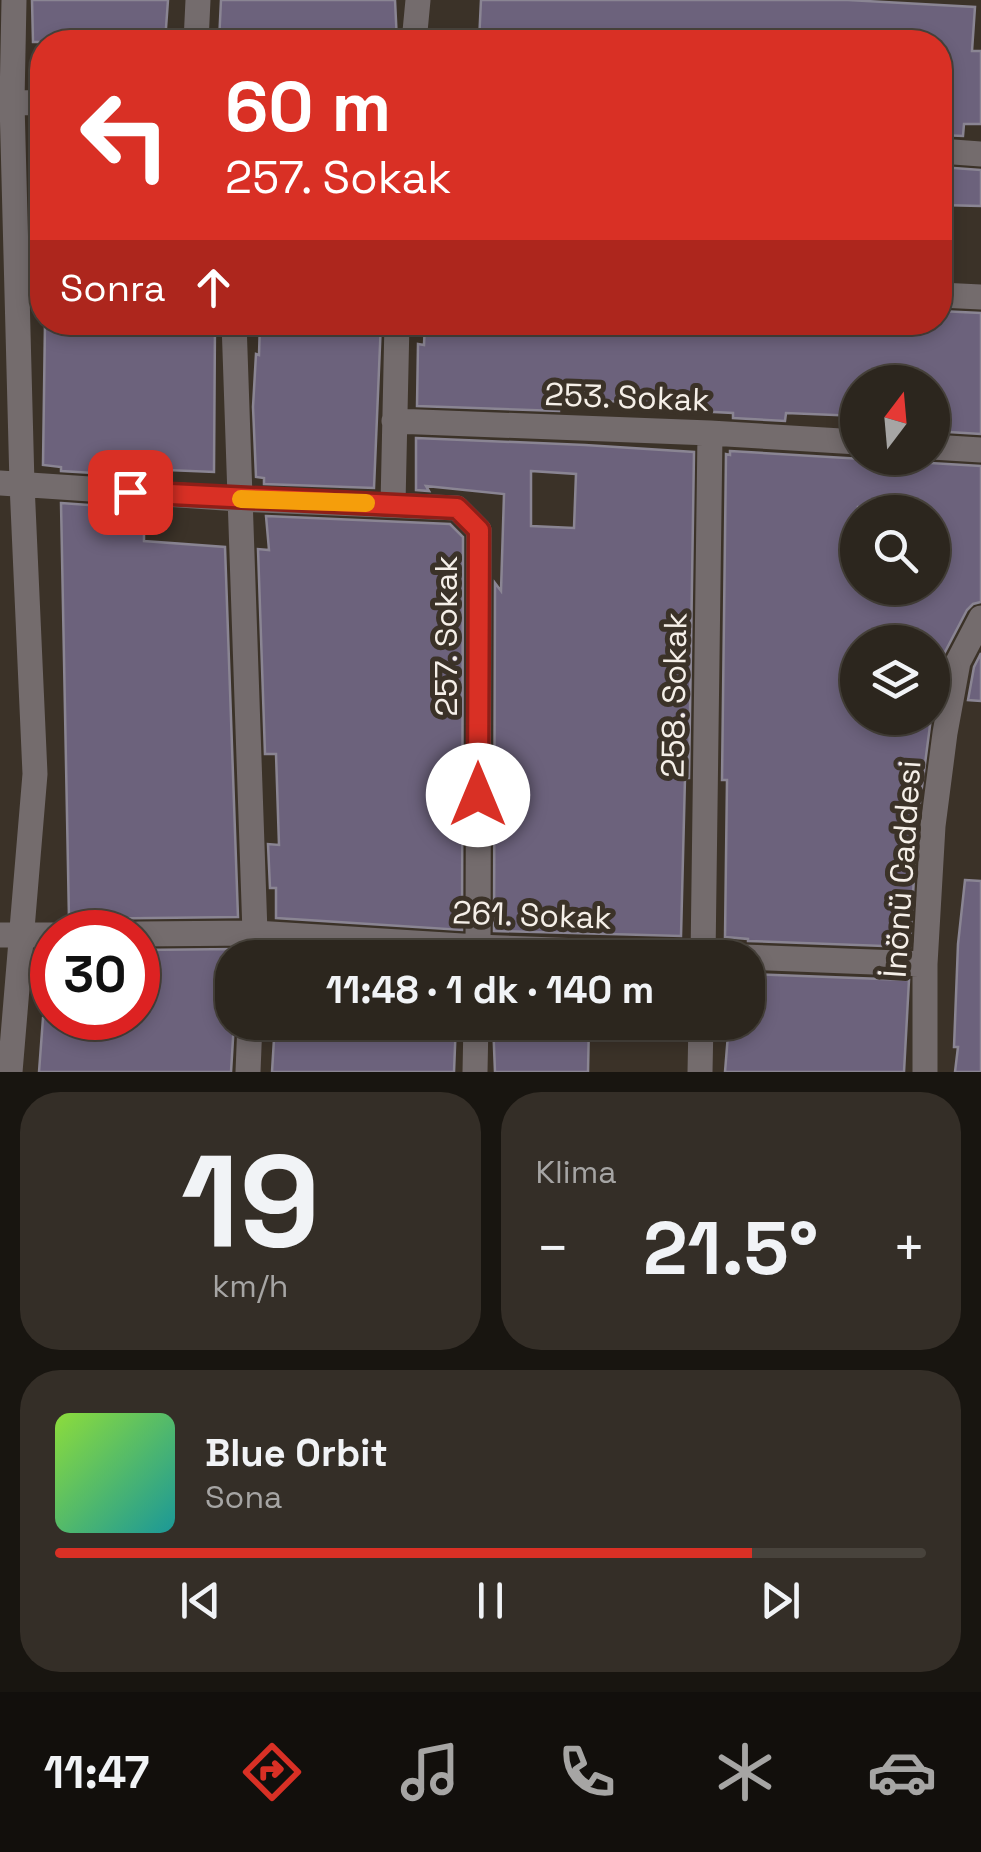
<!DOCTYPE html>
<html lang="tr">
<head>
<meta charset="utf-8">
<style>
	:root { --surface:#2c261e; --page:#342e27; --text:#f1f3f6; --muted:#a6a5a4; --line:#48433c; --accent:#d93025 }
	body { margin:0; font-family:"Space Grotesk",sans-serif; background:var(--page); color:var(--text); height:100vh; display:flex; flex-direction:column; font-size:38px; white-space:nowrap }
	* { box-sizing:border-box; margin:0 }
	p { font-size:32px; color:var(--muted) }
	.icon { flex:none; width:55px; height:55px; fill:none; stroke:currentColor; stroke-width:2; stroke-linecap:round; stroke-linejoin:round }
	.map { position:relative; height:1072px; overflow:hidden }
	.panel { display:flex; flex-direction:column; gap:20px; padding:20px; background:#181510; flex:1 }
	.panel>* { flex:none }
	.hud { position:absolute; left:30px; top:30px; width:922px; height:305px; border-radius:40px; box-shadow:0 5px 15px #0003,0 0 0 2px var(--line); background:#d93025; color:#fff; overflow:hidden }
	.needle { width:65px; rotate:16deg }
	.buttons { position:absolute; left:840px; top:365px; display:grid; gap:20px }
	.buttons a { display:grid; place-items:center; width:110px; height:110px; border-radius:50%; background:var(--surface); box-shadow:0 5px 15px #0003,0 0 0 2px var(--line); font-size:50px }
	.speed { position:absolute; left:30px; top:910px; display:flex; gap:20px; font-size:50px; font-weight:700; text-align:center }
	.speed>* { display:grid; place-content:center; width:130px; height:130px; border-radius:50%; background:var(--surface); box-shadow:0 5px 15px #0003,0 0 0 2px var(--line); line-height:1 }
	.speed .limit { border:15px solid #d22; background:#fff; color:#111 }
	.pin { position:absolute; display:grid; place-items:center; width:85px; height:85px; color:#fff; margin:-42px; border-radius:20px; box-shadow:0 5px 15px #0006 }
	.me { position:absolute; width:110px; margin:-55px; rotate:0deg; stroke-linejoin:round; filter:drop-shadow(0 0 8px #0008) }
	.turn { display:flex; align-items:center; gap:35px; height:210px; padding:0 30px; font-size:45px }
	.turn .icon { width:130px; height:130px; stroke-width:2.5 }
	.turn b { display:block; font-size:70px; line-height:85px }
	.then { display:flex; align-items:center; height:95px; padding:0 30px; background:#0003; gap:20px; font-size:38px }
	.big { font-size:75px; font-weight:800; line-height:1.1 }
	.panel .widget { flex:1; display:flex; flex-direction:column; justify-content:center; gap:15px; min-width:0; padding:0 35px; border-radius:40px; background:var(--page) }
	.panel .dial { align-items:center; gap:0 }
	.dial b { font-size:130px; line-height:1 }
	.song { display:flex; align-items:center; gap:30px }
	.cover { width:120px; height:120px; border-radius:15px; background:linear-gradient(135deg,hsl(90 70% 55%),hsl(180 70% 35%)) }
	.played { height:10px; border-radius:5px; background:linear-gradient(90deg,var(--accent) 80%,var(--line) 80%) }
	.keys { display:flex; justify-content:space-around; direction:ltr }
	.heat { display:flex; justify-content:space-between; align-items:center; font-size:55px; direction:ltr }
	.panel .tiles { flex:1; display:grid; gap:20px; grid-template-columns:1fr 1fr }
	.widget:last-child { grid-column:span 2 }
	.trip { position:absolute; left:215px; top:940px; width:550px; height:100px; border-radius:40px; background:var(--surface); box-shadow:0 5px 15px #0003,0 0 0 2px var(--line); font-weight:800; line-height:100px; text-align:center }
	.tab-bar { display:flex; height:160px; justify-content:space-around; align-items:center; background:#120f0c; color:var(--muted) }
	.tab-bar .icon { width:70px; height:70px }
	.tab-bar .on { color:var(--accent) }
	.tab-bar b { font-size:45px; color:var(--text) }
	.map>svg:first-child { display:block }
	.building { fill:#6c627c; stroke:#8a8593; stroke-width:2.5; fill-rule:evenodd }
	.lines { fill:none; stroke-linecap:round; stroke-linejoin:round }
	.minor { stroke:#746c6d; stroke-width:25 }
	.route-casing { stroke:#8d1f18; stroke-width:25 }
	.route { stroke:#d93025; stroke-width:18 }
	.slow { stroke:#f59e0b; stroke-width:18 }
	.labels { text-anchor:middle; stroke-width:10; stroke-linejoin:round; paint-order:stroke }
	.street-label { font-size:32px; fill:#f5efe8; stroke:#3b3228 }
</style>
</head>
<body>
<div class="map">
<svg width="981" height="1072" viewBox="0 0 981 1072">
	<rect width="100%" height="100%" fill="#3b3228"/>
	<path class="building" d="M32,0H168L165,42H33Z
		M221,0H395L397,42H219Z
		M481,0H848L975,7L972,51H981V124H964L963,136L940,135V42H479Z
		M940,167L981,170V206L940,205Z
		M940,311L981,313V434L932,431V382H858V416L786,413L785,421L733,418V413L635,408V402L567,400L566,404H559V411L417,406L418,344L424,345L425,322H940Z
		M45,322H215L214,472L143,469V476L61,471V467L43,465Z
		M260,322H381L374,488L264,484V478L256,477L253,407L256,354L259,355Z
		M416,438L585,445L694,452L689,778H685L681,936L494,931L495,583L501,591L504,494L426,486L429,491L416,490ZM531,471L576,474L574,528L531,526Z
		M730,451L981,466V602L973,604L967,610L944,654L935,699H932V642H858V718H931L917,825L910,947L748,941V939L725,937L727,780H722L726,454L730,455ZM858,507L932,512V588H858Z
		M61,503L144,509V541L225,547L238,917L69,919Z
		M266,516L450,524L463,537L462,930L276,918V888H270L268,844L279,845L276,754H265L258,549L269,550Z
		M981,653V701L968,700L974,667Z
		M965,880L981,881V1072H955L958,1047H954L958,944Z
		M237,949V958H232L234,1022L231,1072H39L43,1018H138V950Z
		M276,951L386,958H275Z
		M748,974L909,980L904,1072H725L729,1022H748Z
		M275,1022H456L454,1072H272Z
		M493,1022H589L588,1072H495Z"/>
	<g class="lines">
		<path class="minor" d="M196,42L198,0
			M414,42L418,0
			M0,102L42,103
			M940,151L981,154
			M940,295L981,297
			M234,322L255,933L254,958
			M394,421L710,433L858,442
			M932,447L981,450
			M0,483L239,499L457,508L479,530L478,958
			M393,504L397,322
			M138,934L255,933L478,947L925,964
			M0,935H52
			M703,958L710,433
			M10,1072L35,774L22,484L12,102L14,0
			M248,1072L250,1022
			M475,1072L476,1022
			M700,1072L701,1022
			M925,1072V964L933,826L945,733L958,662L981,618"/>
	</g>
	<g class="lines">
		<g class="route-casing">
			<path id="route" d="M130,492L457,508L479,530L478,795"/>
		</g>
		<use href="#route" class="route"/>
		<path class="slow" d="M241,499L366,503"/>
	</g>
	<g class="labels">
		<g class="street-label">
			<text transform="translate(627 397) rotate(2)" y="11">253. Sokak</text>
			<text transform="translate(446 636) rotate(-90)" y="11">257. Sokak</text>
			<text transform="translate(674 695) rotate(-89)" y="11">258. Sokak</text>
			<text transform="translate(902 869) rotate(-86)" y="11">İnönü Caddesi</text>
			<text transform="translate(532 915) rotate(2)" y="11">261. Sokak</text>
		</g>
	</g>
</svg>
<div class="buttons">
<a><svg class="needle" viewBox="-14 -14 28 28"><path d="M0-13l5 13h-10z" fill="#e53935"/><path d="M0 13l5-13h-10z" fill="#a6a5a4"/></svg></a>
<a><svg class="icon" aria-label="search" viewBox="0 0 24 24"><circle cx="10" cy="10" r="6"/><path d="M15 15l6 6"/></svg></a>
<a><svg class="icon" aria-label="layers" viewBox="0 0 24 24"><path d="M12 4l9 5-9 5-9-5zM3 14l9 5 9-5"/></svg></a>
</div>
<div class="speed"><div class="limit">30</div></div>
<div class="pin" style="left:130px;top:492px;background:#d93025"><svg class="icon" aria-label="arrive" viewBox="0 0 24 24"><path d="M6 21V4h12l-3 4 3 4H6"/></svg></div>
<svg class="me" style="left:478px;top:795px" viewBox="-20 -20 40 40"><circle r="19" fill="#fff"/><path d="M0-13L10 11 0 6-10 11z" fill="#d93025"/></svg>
<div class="trip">11:48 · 1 dk · 140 m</div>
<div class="hud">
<div class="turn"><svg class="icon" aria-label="left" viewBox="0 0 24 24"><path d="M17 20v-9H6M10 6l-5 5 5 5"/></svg><div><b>60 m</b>257. Sokak</div></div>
<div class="then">Sonra<svg class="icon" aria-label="ahead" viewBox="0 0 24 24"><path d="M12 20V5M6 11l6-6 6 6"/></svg></div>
</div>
</div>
<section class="panel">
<div class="tiles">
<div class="widget dial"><b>19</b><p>km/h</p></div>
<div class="widget"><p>Klima</p>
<div class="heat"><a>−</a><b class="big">21.5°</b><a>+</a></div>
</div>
<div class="widget">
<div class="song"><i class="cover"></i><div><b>Blue Orbit</b><p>Sona</p></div></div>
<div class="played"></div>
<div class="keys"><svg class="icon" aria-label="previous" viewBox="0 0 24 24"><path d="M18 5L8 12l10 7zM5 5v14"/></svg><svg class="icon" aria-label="pause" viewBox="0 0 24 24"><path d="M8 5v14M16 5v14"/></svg><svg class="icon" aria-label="next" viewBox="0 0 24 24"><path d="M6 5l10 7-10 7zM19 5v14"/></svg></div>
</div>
</div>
</section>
<nav class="tab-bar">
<b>11:47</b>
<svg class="icon on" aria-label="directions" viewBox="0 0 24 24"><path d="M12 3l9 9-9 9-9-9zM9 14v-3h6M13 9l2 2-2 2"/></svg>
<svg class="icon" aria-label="music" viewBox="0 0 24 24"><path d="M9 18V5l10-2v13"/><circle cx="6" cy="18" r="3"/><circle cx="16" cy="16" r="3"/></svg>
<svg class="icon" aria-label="phone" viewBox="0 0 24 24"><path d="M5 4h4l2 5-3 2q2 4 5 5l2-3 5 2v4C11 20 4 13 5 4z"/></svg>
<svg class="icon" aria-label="climate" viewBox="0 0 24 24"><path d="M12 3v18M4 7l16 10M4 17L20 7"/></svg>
<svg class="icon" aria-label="car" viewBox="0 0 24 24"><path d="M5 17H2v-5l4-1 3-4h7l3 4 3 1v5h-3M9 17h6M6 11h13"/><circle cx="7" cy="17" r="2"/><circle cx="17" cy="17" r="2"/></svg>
</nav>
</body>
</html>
